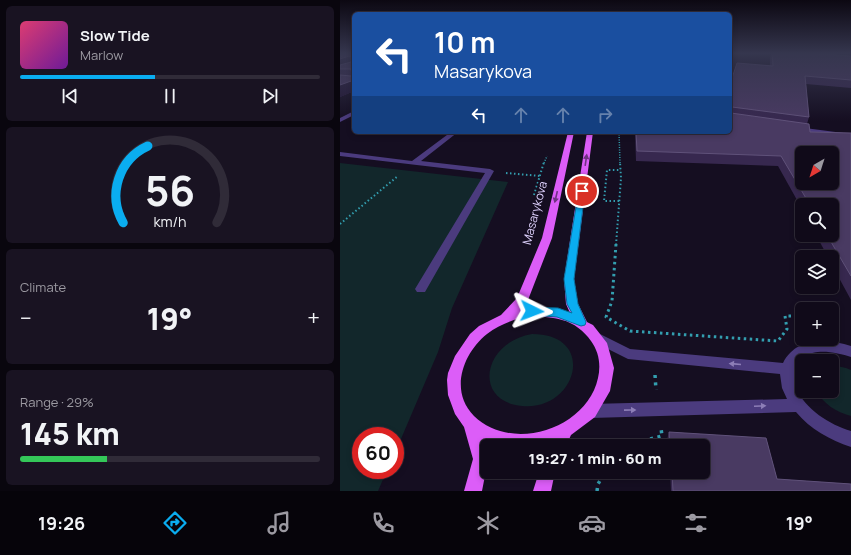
<!DOCTYPE html>
<html lang="en">
<head>
<meta charset="utf-8">
<style>
	:root { --surface:#100a19; --page:#191322; --text:#f1f3f6; --muted:#9c9aa2; --line:#302b38; --accent:#0aadf0 }
	body { margin:0; font-family:Manrope,sans-serif; background:var(--page); color:var(--text); height:100vh; display:flex; flex-direction:column; font-size:15px; white-space:nowrap }
	* { box-sizing:border-box; margin:0 }
	p { font-size:13px; color:var(--muted) }
	.icon { flex:none; width:22px; height:22px; fill:none; stroke:currentColor; stroke-width:2; stroke-linecap:round; stroke-linejoin:round }
	.map { position:relative; flex:1; overflow:hidden }
	.details { display:flex; flex-direction:column; gap:6px; padding:6px; background:#09060e; width:340px }
	.details>* { flex:none }
	.banner { position:absolute; left:12px; top:12px; width:380px; height:122px; border-radius:6px; box-shadow:0 2px 6px #0003,0 0 0 1px var(--line); background:#1a4fa0; color:#fff; overflow:hidden }
	.needle { width:26px; rotate:219deg }
	.controls { position:absolute; left:455px; top:146px; display:grid; gap:8px }
	.controls a { display:grid; place-items:center; width:44px; height:44px; border-radius:6px; background:var(--surface); box-shadow:0 2px 6px #0003,0 0 0 1px var(--line); font-size:20px }
	.speed { position:absolute; left:12px; top:427px; display:flex; gap:8px; font-size:20px; font-weight:700; text-align:center }
	.speed>* { display:grid; place-content:center; width:52px; height:52px; border-radius:50%; background:var(--surface); box-shadow:0 2px 6px #0003,0 0 0 1px var(--line); line-height:1 }
	.speed .limit { border:6px solid #d22; background:#fff; color:#111 }
	.pin { position:absolute; display:grid; place-items:center; width:34px; height:34px; color:#fff; margin:-17px; border:2px solid #fff; border-radius:50%; box-shadow:0 1px 4px #0007 }
	.me { position:absolute; width:44px; margin:-22px; rotate:93deg; stroke-linejoin:round; filter:drop-shadow(0 0 3px #0008) }
	.turn { display:flex; align-items:center; gap:14px; height:84px; padding:0 16px; font-size:18px }
	.turn .icon { width:52px; height:52px; stroke-width:2.5 }
	.turn b { display:block; font-size:28px; line-height:34px }
	.lanes { display:flex; align-items:center; height:38px; padding:0 16px; background:#0003; justify-content:center; gap:20px; direction:ltr }
	.lanes .off { opacity:.35 }
	.big { font-size:30px; font-weight:800; line-height:1.1 }
	.details .widget { flex:1; display:flex; flex-direction:column; justify-content:center; gap:6px; min-width:0; padding:0 14px; border-radius:6px; background:var(--page) }
	.details .dial { align-items:center; gap:0 }
	.dial svg { height:104px; overflow:visible; fill:none; stroke:var(--line); stroke-width:7; stroke-linecap:round; text-anchor:middle }
	.dial text { fill:var(--text); stroke:none }
	.song { display:flex; align-items:center; gap:12px }
	.cover { width:48px; height:48px; border-radius:6px; background:linear-gradient(135deg,hsl(340 70% 55%),hsl(280 70% 35%)) }
	.played { height:4px; border-radius:2px; background:linear-gradient(90deg,var(--accent) 45%,var(--line) 45%) }
	.keys { display:flex; justify-content:space-around; direction:ltr }
	.heat { display:flex; justify-content:space-between; align-items:center; font-size:22px; direction:ltr }
	.charge { height:6px; border-radius:3px; background:linear-gradient(90deg,#34c759 29%,var(--line) 0) }
	.trip { position:absolute; left:140px; top:439px; width:230px; height:40px; border-radius:6px; background:var(--surface); box-shadow:0 2px 6px #0003,0 0 0 1px var(--line); font-weight:800; line-height:40px; text-align:center }
	.tabs { display:flex; height:64px; justify-content:space-around; align-items:center; background:#06040a; color:var(--muted) }
	.tabs .icon { width:28px; height:28px }
	.tabs .active { color:var(--accent) }
	.tabs b { font-size:18px; color:var(--text) }
	main { display:flex; flex:1; min-height:0 }
	.map>svg:first-child { display:block }
	.green { fill:#12272b }
	.lines { fill:none; stroke-linecap:round; stroke-linejoin:round }
	.path-far3 { stroke:#339eaf; stroke-width:1.5; stroke-dasharray:1 1.5; stroke-linecap:butt }
	.path-far2 { stroke:#339eaf; stroke-width:2; stroke-dasharray:1.5 2.5; stroke-linecap:butt }
	.path-far1 { stroke:#339eaf; stroke-width:3; stroke-dasharray:2.5 3.5; stroke-linecap:butt }
	.path { stroke:#339eaf; stroke-width:3.5; stroke-dasharray:3 4.5; stroke-linecap:butt }
	.service { fill:#4b3b7e; fill-rule:evenodd }
	.primary { fill:#dc5df8; fill-rule:evenodd }
	.wall { fill:#37284f }
	.shaded-wall { fill:#221635 }
	.building { fill:#493a62; stroke:#60527a; fill-rule:evenodd }
	.oneway { fill:#6f3282 }
	.oneway2 { fill:#8d7eb7 }
	.route { fill:#0aadf0; stroke:#06709c }
	.labels { text-anchor:middle; stroke-width:4; stroke-linejoin:round; paint-order:stroke }
	.street-label { font-size:12px; fill:#ded1fd; stroke:#150e21 }
</style>
</head>
<body>
<main>
<section class="details">
<div class="widget">
<div class="song"><i class="cover"></i><div><b>Slow Tide</b><p>Marlow</p></div></div>
<div class="played"></div>
<div class="keys"><svg class="icon" aria-label="previous" viewBox="0 0 24 24"><path d="M18 5L8 12l10 7zM5 5v14"/></svg><svg class="icon" aria-label="pause" viewBox="0 0 24 24"><path d="M8 5v14M16 5v14"/></svg><svg class="icon" aria-label="next" viewBox="0 0 24 24"><path d="M6 5l10 7-10 7zM19 5v14"/></svg></div>
</div>
<div class="widget dial"><svg viewBox="0 0 100 80">
<path d="M14 69A42 42 0 1 1 86 69"/>
<path d="M14 69A42 42 0 0 1 33 10" stroke="#0aadf0"/>
<text x="50" y="56" font-size="32" font-weight="700">56</text>
<text x="50" y="72" font-size="11">km/h</text>
</svg></div>
<div class="widget"><p>Climate</p>
<div class="heat"><a>−</a><b class="big">19°</b><a>+</a></div>
</div>
<div class="widget"><p>Range · 29%</p><b class="big">145 km</b><div class="charge"></div></div>
</section>
<div class="map">
<svg width="511" height="491" viewBox="0 0 511 491">
	<rect width="100%" height="100%" fill="#150e21"/>
	<path class="green" d="M0,163L168,182L112,308L98,352L55,453V436H21V470H47L38,491H0Z
		M192,334C258,334 237,411 182,406C132,401 143,342 192,334Z
		M492,365L506,368L511,370V416C496,412 484,404 476,391H492Z"/>
	<g class="lines">
		<path class="path-far3" d="M279,132L280,163
			M204,163L207,156"/>
		<path class="path-far2" d="M166,173L200,176
			M194,195L204,162
			M279,201H264L267,170H281
			M0,224L58,176
			M276,245L281,178L280,162"/>
		<path class="path-far1" d="M276,244L272,301L266,317L290,331L438,341L447,329L445,316H462"/>
		<path class="path" d="M315,375L316,390
			M281,446L322,436L321,428
			M257,491L258,484L265,472"/>
		<path class="service" d="M14,111V115L0,122V118Z
			M457,127L511,134V138L455,130L454,129Z
			M111,132H118L81,161L150,169L154,171L85,292H77L75,289L145,173L0,156V152L72,161Z
			M258,333L290,349L443,363C456,337 487,338 511,346V357C493,351 461,345 455,370C454,376 454,382 456,388C465,409 490,425 511,431V447C490,440 470,429 456,412L251,418L246,416L244,411L246,406L251,404L447,399L442,388L440,374L288,359L254,342L252,338L254,334Z"/>
		<path class="primary" d="M228,132H234L212,238L188,300L180,309L192,307L230,313L226,304L224,279L247,132H253L234,279L238,304L247,322L253,325L267,343L274,368L270,391L255,417L231,435L226,446H210L212,443L202,446H160L143,439C149,459 146,471 142,491H124L133,459L124,427L115,414L108,395L107,380L108,373L115,356L130,334L139,326L161,315L177,298L202,238ZM192,315C202,317 213,317 222,320C234,323 244,331 251,341C259,352 261,365 258,378C247,429 172,453 134,416C109,391 123,353 147,334C161,323 176,319 192,315Z
			M199,472H215L211,491H193Z"/>
	</g>
	<path class="wall" d="M0,53H14V91L0,97Z
		M431,53H469L511,56V88L466,84L469,117L467,124L470,132L511,133V300L492,265V257H488L476,235H492V205H462V209L438,166L296,161L295,132H390V84L430,66V57Z
		M329,432L426,438L437,479L511,484V491H331L330,472H363V446H328L327,440Z"/>
	<path class="shaded-wall" d="M9,56L12,65L0,69V59Z
		M14,80V91L0,97V85Z"/>
	<path class="building" d="M0,53H14V80L0,85V75L11,76L12,75L11,69H0V65L11,62L13,57L9,56L0,59V57L3,56L0,55Z
		M432,53H469L511,56V80L465,76L469,117L392,107L390,109L391,113L469,124L470,132L511,133V276L487,235H492V205H470L441,156L297,151L296,132H390V84L397,63L433,66ZM462,153H492V183H462Z
		M329,432L426,438L437,479L511,484V491H333L332,472H363V446H330Z"/>
	<defs><path id="oneway-solid" d="M-6-.8H1V-3.2L6.5 0L1 3.2V.8H-6Z"/></defs>
	<g class="oneway">
		<use href="#oneway-solid" transform="translate(246 160) rotate(-82)"/>
		<use href="#oneway-solid" transform="translate(216 197) rotate(103)"/>
	</g>
	<g class="oneway2">
		<use href="#oneway-solid" transform="translate(395 364) rotate(-175)"/>
		<use href="#oneway-solid" transform="translate(420 406) rotate(-2)"/>
		<use href="#oneway-solid" transform="translate(290 410) rotate(-1)"/>
	</g>
	<linearGradient id="sky" x2="0" y2="1"><stop stop-color="#0c0812"/><stop offset="0.44" stop-color="#35364e"/><stop offset="1" stop-color="#35364e" stop-opacity="0"/></linearGradient>
	<rect width="511" height="121" fill="url(#sky)"/>
	<path class="route" d="M239,189H242L245,191L234,279L238,304L246,322L245,325L241,326L217,317L192,315L188,314L187,311L188,308L192,307L218,308L232,313L227,304L224,279Z"/>
	<g class="labels">
		<g class="street-label">
			<text transform="translate(195 213) rotate(-75)" y="4">Masarykova</text>
		</g>
	</g>
</svg>
<div class="controls">
<a><svg class="needle" viewBox="-14 -14 28 28"><path d="M0-13l5 13h-10z" fill="#e53935"/><path d="M0 13l5-13h-10z" fill="#9c9aa2"/></svg></a>
<a><svg class="icon" aria-label="search" viewBox="0 0 24 24"><circle cx="10" cy="10" r="6"/><path d="M15 15l6 6"/></svg></a>
<a><svg class="icon" aria-label="layers" viewBox="0 0 24 24"><path d="M12 4l9 5-9 5-9-5zM3 14l9 5 9-5"/></svg></a>
<a>+</a>
<a>−</a>
</div>
<div class="speed"><div class="limit">60</div></div>
<div class="pin" style="left:242px;top:191px;background:#d93025"><svg class="icon" aria-label="arrive" viewBox="0 0 24 24"><path d="M6 21V4h12l-3 4 3 4H6"/></svg></div>
<svg class="me" style="left:192px;top:311px" viewBox="-20 -20 40 40"><path d="M0-17L14 15 0 8-14 15z" fill="#0aadf0" stroke="#fff" stroke-width="4"/></svg>
<div class="trip">19:27 · 1 min · 60 m</div>
<div class="banner">
<div class="turn"><svg class="icon" aria-label="left" viewBox="0 0 24 24"><path d="M17 20v-9H6M10 6l-5 5 5 5"/></svg><div><b>10 m</b>Masarykova</div></div>
<div class="lanes"><svg class="icon" aria-label="left" viewBox="0 0 24 24"><path d="M17 20v-9H6M10 6l-5 5 5 5"/></svg><svg class="icon off" aria-label="ahead" viewBox="0 0 24 24"><path d="M12 20V5M6 11l6-6 6 6"/></svg><svg class="icon off" aria-label="ahead" viewBox="0 0 24 24"><path d="M12 20V5M6 11l6-6 6 6"/></svg><svg class="icon off" aria-label="right" viewBox="0 0 24 24"><path d="M7 20v-9h11M14 6l5 5-5 5"/></svg></div>
</div>
</div>
</main>
<nav class="tabs">
<b>19:26</b>
<svg class="icon active" aria-label="directions" viewBox="0 0 24 24"><path d="M12 3l9 9-9 9-9-9zM9 14v-3h6M13 9l2 2-2 2"/></svg>
<svg class="icon" aria-label="music" viewBox="0 0 24 24"><path d="M9 18V5l10-2v13"/><circle cx="6" cy="18" r="3"/><circle cx="16" cy="16" r="3"/></svg>
<svg class="icon" aria-label="phone" viewBox="0 0 24 24"><path d="M5 4h4l2 5-3 2q2 4 5 5l2-3 5 2v4C11 20 4 13 5 4z"/></svg>
<svg class="icon" aria-label="climate" viewBox="0 0 24 24"><path d="M12 3v18M4 7l16 10M4 17L20 7"/></svg>
<svg class="icon" aria-label="car" viewBox="0 0 24 24"><path d="M5 17H2v-5l4-1 3-4h7l3 4 3 1v5h-3M9 17h6M6 11h13"/><circle cx="7" cy="17" r="2"/><circle cx="17" cy="17" r="2"/></svg>
<svg class="icon" aria-label="filters" viewBox="0 0 24 24"><path d="M4 7h16M4 17h16"/><circle cx="9" cy="7" r="2"/><circle cx="15" cy="17" r="2"/></svg>
<b>19°</b>
</nav>
</body>
</html>
